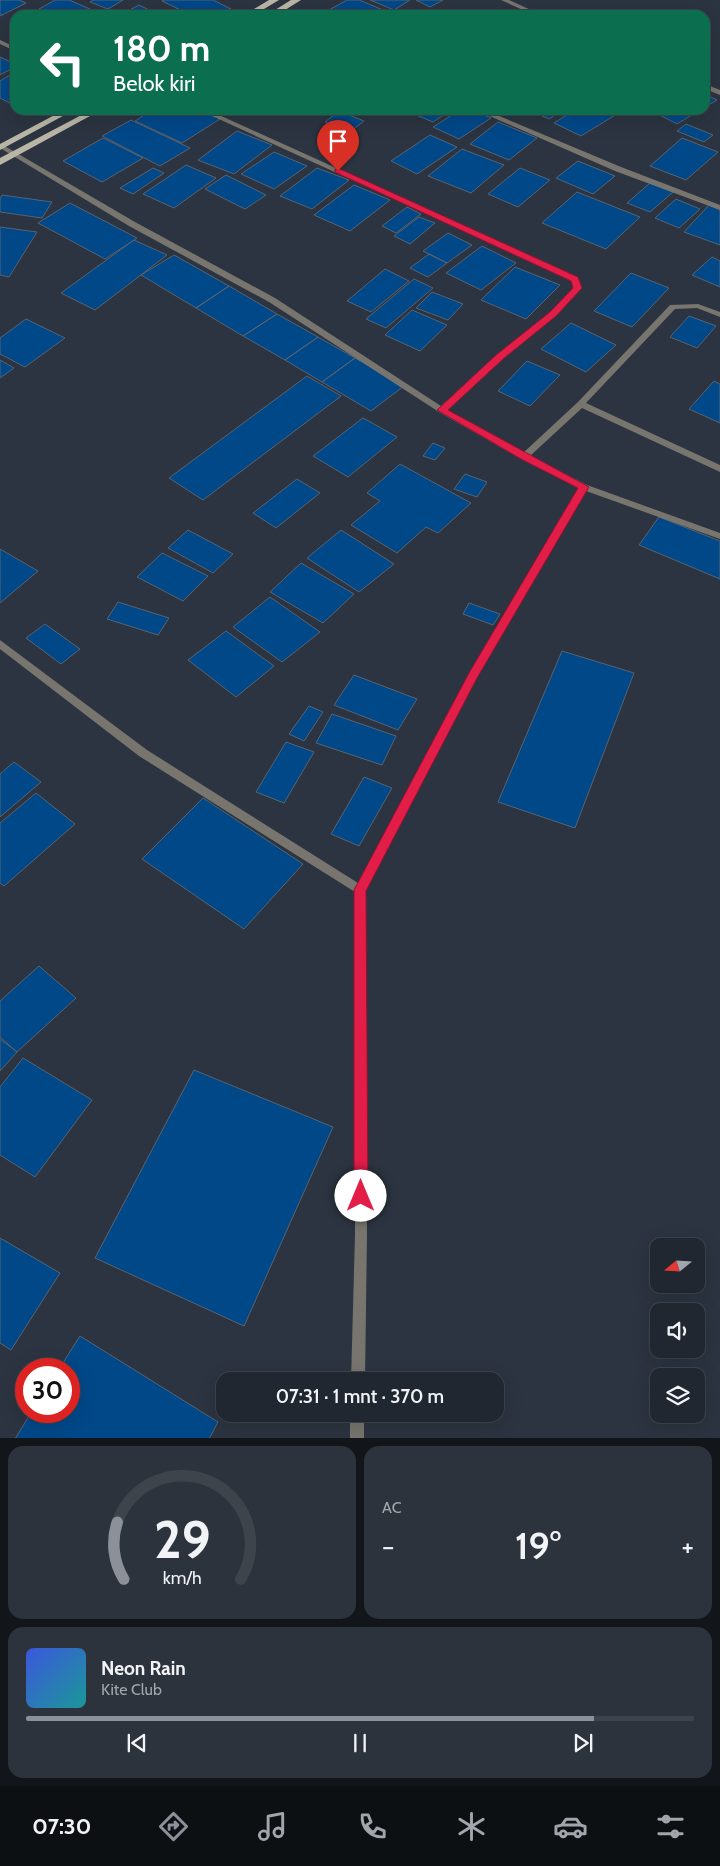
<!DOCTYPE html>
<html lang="id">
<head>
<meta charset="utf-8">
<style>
	:root { --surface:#202730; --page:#2d333c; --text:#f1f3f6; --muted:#a2a5ab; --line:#3d444c; --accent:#8c9099 }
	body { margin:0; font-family:Cabin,sans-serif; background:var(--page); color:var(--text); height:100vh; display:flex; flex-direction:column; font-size:19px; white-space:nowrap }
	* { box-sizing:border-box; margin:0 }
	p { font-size:16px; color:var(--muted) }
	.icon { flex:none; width:28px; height:28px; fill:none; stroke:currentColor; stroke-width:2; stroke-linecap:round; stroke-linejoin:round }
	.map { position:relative; height:1438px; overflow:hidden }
	.panel { display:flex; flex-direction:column; gap:8px; padding:8px; background:#12151a; flex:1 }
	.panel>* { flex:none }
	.banner { position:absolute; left:10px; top:10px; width:700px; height:105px; border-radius:15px; box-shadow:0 5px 20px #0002,0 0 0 1px var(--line); background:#0b6e4f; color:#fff; overflow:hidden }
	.needle { width:32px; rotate:252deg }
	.tools { position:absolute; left:650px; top:1238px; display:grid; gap:10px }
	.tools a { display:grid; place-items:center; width:55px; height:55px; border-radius:10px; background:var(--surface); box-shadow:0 5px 20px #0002,0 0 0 1px var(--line); font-size:25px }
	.speed { position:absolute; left:15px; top:1358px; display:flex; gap:10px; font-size:25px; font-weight:700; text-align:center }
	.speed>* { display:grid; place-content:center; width:65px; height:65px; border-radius:50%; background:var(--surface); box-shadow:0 5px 20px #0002,0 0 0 1px var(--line); line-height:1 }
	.speed .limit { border:8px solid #d22; background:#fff; color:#111 }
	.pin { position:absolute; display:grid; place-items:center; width:42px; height:42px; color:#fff; margin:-51px -21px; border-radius:50% 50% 50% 0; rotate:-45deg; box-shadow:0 0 5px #0007 }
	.pin .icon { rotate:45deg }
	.me { position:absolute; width:55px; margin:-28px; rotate:0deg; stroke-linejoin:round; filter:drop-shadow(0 0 4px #0008) }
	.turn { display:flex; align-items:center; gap:18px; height:105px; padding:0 20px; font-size:22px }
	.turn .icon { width:65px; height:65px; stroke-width:2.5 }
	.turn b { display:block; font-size:35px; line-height:42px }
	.big { font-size:38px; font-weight:600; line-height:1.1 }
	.panel .tile { flex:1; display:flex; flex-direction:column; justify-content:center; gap:8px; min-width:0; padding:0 18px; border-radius:15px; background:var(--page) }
	.panel .dial { align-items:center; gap:0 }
	.dial svg { height:130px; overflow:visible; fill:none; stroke:var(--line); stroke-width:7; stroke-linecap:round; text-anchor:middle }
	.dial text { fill:var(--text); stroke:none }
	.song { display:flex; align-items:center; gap:15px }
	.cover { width:60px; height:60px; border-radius:8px; background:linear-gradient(135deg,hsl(230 70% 55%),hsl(180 70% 35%)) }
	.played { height:5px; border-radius:2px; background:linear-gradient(90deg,var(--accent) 85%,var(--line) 85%) }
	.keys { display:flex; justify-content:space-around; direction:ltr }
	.heat { display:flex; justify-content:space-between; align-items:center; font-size:28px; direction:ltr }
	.panel .tiles { flex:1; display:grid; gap:8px; grid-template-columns:1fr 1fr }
	.tile:last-child { grid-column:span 2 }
	.trip { position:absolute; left:216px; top:1372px; width:288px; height:50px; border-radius:15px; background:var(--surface); box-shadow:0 5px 20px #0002,0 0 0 1px var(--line); font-weight:600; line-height:50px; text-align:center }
	.dock { display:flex; height:80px; justify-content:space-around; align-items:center; background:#0d1013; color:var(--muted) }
	.dock .icon { width:35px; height:35px }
	.dock .active { color:var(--accent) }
	.dock b { font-size:22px; color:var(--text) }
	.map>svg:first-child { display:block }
	.building { fill:#014889; stroke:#596370 }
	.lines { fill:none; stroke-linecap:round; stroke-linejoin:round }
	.minor { fill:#77756e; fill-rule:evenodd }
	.primary { fill:#bab6a7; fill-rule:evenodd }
	.route { fill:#e11d48; stroke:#92132f }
</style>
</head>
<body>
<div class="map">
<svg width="720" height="1439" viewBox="0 0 720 1439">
	<rect width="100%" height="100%" fill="#2b3440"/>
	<path class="building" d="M0,0H19L26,3L0,16Z
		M55,0H69L97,12L91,15H53L39,9Z
		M93,0H123L108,9L90,2Z
		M164,0H213L231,9L218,15H191L162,1Z
		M347,0H359L393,14L320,15Z
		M370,0H410L394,10Z
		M416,0H443L430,7Z
		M139,5L159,15H120Z
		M0,57L15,64V67L0,75Z
		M15,72V106L0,98V81Z
		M705,94L717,100L705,107Z
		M152,110H199L220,119L182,143L135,121Z
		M423,110H451L433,122L416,115Z
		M460,110H474L491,118L459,139L433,127Z
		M529,110H563L549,119Z
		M575,110H608L617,114L581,136L554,123Z
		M650,110H700L677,124Z
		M339,111L364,121L350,132L325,122Z
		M131,120L190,148L160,166L102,136Z
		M498,122L537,138L509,160L470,144Z
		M686,124L713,135L704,142L677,131Z
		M237,131L272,145L234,174L198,160Z
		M430,135L457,147L417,174L391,161Z
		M103,138L143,158L102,182L63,161Z
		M682,138L718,152L686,180L650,166Z
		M462,149L504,165L471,193L428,176Z
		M274,152L307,166L274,189L241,174Z
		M578,161L615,176L593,194L556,178Z
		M186,165L216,178L174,208L143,194Z
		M153,168L164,173L133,194L120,188Z
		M317,168L349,180L312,209L280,196Z
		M520,168L550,180L518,207L488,194Z
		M226,175L266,195L245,209L205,189Z
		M650,183L673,192L650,212L627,203Z
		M354,185L390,200L350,231L314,215Z
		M577,192L640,217L606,249L542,223Z
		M2,195L52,202L42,218L0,212V199Z
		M676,199L700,209L679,228L655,218Z
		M70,203L137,238L105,259L38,223Z
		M709,205L720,210V245L684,232Z
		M407,207L421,214L396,233L382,226Z
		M419,217L435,223L410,244L394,236Z
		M0,227L37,232L9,277L0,275Z
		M448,233L472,245L447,263L423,251Z
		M134,240L167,255L95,310L61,293Z
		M482,246L516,263L481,290L446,273Z
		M429,254L447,263L428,277L410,268Z
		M174,255L229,286L196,308L141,275Z
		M712,257L720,261V287L692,275Z
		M515,267L560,285L526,319L481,300Z
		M385,269L409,281L371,312L347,301Z
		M631,273L669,288L632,327L594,311Z
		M414,279L433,288L386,328L366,319Z
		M229,286L277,314L243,336L196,308Z
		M432,292L463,304L448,320L416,308Z
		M412,310L447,325L420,351L385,335Z
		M277,314L318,337L285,360L243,336Z
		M689,316L716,326L697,348L670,337Z
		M26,319L65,338L25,367L0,354V338Z
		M571,323L616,345L586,372L541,349Z
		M318,337L355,358L322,382L285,360Z
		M355,358L404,386L371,411L322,382Z
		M0,360L14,368L0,378Z
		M527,361L560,375L530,406L498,391Z
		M307,376L341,396L203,500L169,478Z
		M714,381L720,384V423L689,409Z
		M363,418L397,437L348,477L313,456Z
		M433,443L445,448L435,460L423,456Z
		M400,464L471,503L438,533L426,527L397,553L351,525L380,501L367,493Z
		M465,474L487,482L477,497L454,489Z
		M297,479L320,493L276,528L253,513Z
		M659,517L720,541V579L639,545Z
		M188,530L233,554L213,573L168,548Z
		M341,530L394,564L359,592L307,558Z
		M0,549L38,571L0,603Z
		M162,553L208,576L183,601L137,577Z
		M301,563L354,594L323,623L270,592Z
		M270,597L320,632L282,662L233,627Z
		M118,602L169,618L158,635L107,619Z
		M469,603L500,614L493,625L463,614Z
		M45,624L80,649L61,664L26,638Z
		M226,631L274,666L236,697L188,660Z
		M562,651L634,673L575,828L498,802Z
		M354,675L417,699L398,730L334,705Z
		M309,706L323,712L304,741L289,734Z
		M332,714L396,736L382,765L316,743Z
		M286,742L314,752L284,803L256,792Z
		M14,762L41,782L0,817V774Z
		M364,777L392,788L359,846L331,834Z
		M36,793L75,824L4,886L0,883V823Z
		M203,798L303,864L244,929L142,859Z
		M39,966L76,998L17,1052L0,1037V1001Z
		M0,1039L17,1052L0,1071Z
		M23,1058L92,1100L35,1177L0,1155V1087Z
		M194,1070L333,1127L244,1326L95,1258Z
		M0,1238L60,1273L11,1350L0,1343Z
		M80,1336L218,1422L209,1439H15L32,1411H69V1369H59Z"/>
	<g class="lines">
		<path class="minor" d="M501,0H509L542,15H534Z
			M0,40L15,47V51L0,44Z
			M705,84L720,90V95L705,89Z
			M199,110H208L577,277L582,288L556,316L503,359L448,410L523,453L578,402L670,305L698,304L720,312V317L697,308L675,309L586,403L720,465V472L582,408L530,456L587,485L720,533V539L586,491L477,678L365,890L367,1234L365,1381H351L355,1234V892L139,756L0,649V640L147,750L358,883L470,673L579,488L521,459L439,412L269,302L129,226L0,148V144L3,145L135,222L275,298L441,406L497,355L550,312L574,288L571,280Z
			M476,110H485L621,167L720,205V210L615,171Z
			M350,1414H364V1439H350Z"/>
		<path class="primary" d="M269,0H279L254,15H244Z
			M291,0H301L277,15H267Z
			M64,110H74L0,150V144Z
			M91,110H101L0,165V158Z"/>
	</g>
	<path class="route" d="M335,169H340L578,277L582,288L556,316L503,359L448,410L589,487L477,678L366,891L368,1196L366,1201L361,1203L356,1201L354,1196V890L469,673L578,488L521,459L437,410L496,355L550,312L573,288L571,281L335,172Z"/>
</svg>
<div class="tools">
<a><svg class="needle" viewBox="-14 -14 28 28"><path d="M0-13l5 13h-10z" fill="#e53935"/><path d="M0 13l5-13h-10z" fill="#a2a5ab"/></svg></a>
<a><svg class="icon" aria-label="sound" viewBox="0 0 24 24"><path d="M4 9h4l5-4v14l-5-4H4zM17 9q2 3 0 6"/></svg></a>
<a><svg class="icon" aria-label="layers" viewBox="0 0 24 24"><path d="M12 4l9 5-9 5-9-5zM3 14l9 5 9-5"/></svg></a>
</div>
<div class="speed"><div class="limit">30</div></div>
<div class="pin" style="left:338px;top:171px;background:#d93025"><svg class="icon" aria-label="arrive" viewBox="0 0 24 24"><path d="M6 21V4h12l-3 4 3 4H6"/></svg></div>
<svg class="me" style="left:361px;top:1196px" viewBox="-20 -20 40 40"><circle r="19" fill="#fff"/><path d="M0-13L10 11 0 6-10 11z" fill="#e11d48"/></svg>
<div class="trip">07:31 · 1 mnt · 370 m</div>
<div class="banner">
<div class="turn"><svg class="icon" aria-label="left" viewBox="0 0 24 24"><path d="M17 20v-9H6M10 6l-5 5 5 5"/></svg><div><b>180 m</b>Belok kiri</div></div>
</div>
</div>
<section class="panel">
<div class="tiles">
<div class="tile dial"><svg viewBox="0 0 100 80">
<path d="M14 69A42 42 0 1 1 86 69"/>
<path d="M14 69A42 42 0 0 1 10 34" stroke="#8c9099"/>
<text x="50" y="56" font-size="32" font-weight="700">29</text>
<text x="50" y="72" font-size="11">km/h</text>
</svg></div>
<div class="tile"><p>AC</p>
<div class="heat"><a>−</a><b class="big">19°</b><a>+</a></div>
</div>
<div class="tile">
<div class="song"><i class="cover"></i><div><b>Neon Rain</b><p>Kite Club</p></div></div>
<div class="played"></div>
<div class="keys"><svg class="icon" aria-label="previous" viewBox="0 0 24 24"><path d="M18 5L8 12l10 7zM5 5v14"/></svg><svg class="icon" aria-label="pause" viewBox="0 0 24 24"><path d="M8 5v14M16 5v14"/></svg><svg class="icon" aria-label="next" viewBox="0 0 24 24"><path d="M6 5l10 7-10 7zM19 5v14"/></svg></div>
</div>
</div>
</section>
<nav class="dock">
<b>07:30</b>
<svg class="icon active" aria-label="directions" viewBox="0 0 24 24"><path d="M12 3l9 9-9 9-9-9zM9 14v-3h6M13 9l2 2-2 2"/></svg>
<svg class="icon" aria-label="music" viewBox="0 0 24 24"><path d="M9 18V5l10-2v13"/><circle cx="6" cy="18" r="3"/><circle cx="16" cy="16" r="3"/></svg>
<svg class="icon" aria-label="phone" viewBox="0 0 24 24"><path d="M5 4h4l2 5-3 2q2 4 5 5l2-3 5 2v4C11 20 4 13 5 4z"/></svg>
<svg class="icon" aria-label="climate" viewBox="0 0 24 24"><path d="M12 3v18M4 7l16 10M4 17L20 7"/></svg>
<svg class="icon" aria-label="car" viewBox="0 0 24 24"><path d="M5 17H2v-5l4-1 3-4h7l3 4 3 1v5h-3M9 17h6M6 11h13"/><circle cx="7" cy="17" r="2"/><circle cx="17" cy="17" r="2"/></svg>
<svg class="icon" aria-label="filters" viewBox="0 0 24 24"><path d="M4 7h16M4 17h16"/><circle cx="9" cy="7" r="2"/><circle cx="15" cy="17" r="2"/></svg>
</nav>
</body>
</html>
